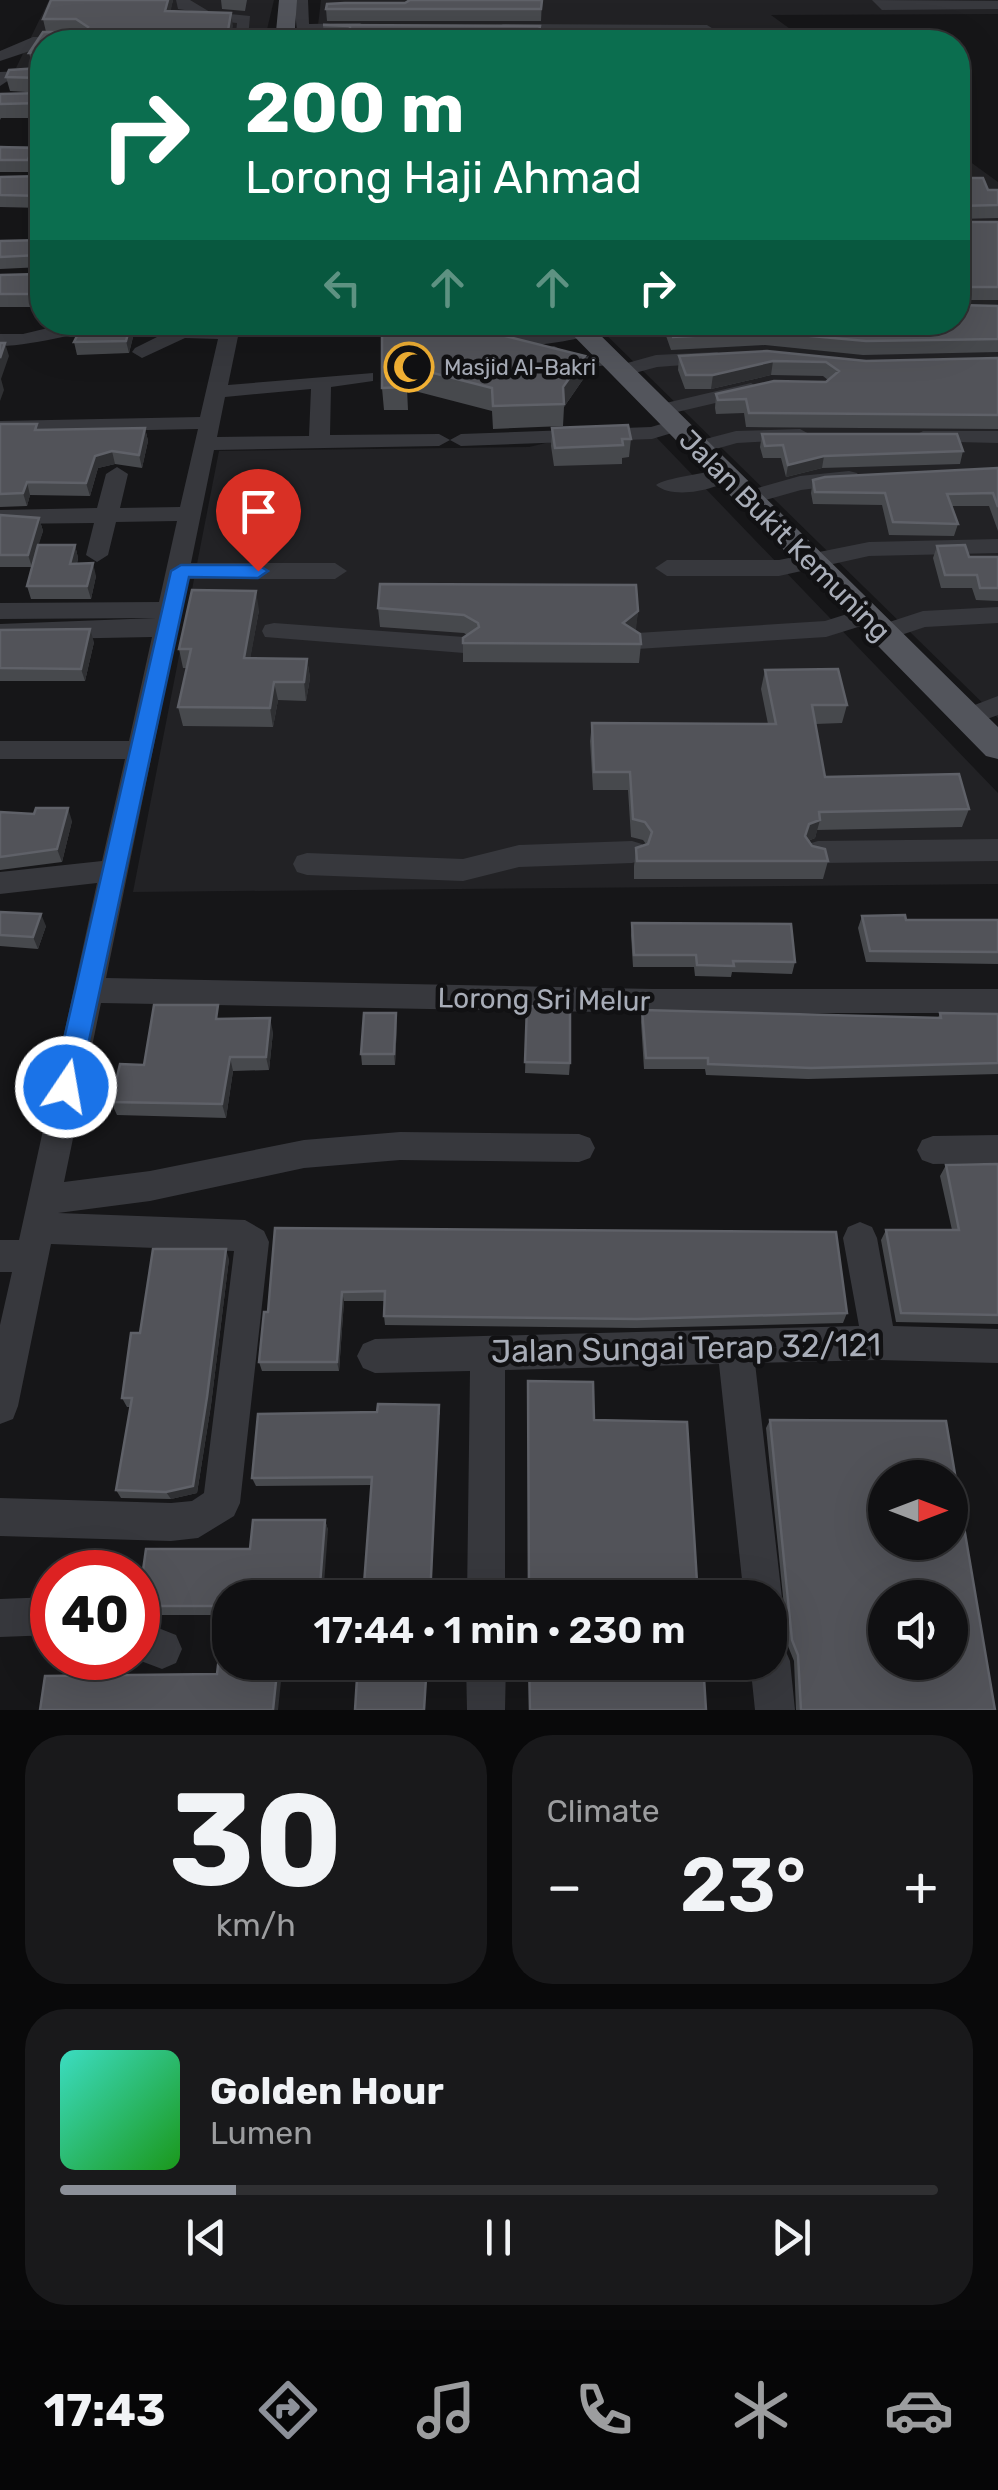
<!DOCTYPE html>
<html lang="en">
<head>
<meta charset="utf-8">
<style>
	:root { --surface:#101012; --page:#19191b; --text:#f1f3f6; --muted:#9c9d9f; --line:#303032; --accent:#8c9099 }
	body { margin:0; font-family:Rubik,sans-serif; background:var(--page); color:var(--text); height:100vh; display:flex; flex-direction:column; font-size:38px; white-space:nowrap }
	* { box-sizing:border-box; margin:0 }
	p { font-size:32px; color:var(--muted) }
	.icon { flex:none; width:55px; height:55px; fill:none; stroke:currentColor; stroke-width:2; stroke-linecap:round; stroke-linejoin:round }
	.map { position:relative; height:1710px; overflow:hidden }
	.panel { display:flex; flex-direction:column; gap:25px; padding:25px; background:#09090a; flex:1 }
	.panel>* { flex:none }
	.banner { position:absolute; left:30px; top:30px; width:940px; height:305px; border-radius:40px; box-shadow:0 10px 40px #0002,0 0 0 2px var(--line); background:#0b6e4f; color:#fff; overflow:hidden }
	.needle { width:65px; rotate:90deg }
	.controls { position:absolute; left:868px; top:1460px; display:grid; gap:20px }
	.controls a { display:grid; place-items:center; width:100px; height:100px; border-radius:50%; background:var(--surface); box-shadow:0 10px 40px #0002,0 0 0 2px var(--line); font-size:50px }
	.speed { position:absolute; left:30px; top:1550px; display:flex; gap:20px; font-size:50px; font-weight:700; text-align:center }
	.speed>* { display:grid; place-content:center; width:130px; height:130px; border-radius:50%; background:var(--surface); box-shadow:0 10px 40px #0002,0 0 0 2px var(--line); line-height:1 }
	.speed .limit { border:15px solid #d22; background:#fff; color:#111 }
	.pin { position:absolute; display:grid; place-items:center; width:85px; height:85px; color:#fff; margin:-102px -42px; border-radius:50% 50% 50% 0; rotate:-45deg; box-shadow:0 0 10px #0007 }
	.pin .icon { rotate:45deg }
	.me { position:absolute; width:110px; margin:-55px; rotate:12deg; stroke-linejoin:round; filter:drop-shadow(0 0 8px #0008) }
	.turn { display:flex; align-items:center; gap:35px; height:210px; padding:0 50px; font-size:45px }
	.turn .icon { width:130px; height:130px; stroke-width:2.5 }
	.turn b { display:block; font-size:70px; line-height:85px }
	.lanes { display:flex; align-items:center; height:95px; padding:0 50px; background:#0003; justify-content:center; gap:50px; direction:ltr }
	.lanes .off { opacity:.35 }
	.big { font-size:75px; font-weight:600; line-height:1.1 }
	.panel .tile { flex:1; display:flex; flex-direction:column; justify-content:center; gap:15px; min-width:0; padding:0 35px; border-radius:40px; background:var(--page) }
	.panel .dial { align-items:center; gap:0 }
	.dial b { font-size:130px; line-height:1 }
	.song { display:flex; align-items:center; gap:30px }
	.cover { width:120px; height:120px; border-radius:15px; background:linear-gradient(135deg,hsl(170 70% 55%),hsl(120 70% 35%)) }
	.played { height:10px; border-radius:5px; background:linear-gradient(90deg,var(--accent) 20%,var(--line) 20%) }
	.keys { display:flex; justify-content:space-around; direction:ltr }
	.heat { display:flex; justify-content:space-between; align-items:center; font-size:55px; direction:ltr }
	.panel .tiles { flex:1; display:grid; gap:25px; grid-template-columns:1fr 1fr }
	.tile:last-child { grid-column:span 2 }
	.trip { position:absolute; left:212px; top:1580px; width:575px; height:100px; border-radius:40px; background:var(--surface); box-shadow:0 10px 40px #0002,0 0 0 2px var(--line); font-weight:600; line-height:100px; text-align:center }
	.tab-bar { display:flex; height:160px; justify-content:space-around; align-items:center; background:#060607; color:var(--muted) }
	.tab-bar .icon { width:70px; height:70px }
	.tab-bar .selected { color:var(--accent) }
	.tab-bar b { font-size:45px; color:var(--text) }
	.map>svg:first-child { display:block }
	.built { fill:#222225 }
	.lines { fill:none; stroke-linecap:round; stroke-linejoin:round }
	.minor { fill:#37383d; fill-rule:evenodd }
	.major { fill:#53555c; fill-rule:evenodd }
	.wall { fill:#47494d }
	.shaded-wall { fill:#2f3033 }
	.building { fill:#525359; stroke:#5f6168; stroke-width:2.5; fill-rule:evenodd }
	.route { fill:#1a73e8; stroke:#114b97; stroke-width:2.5 }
	.labels { text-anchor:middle; stroke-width:9; stroke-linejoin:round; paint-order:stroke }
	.far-poi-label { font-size:22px; fill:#a8adb8; stroke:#111113; text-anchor:start }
	.street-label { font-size:28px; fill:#a8adb8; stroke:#111113 }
	.near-street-label { font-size:32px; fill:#a8adb8; stroke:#111113 }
</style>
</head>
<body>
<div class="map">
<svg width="998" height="1710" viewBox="0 0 998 1710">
	<rect width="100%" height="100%" fill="#161618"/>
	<path class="built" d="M49,0H274L264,42H42V68H16Z
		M321,0H998V14L771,15L808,42H316Z
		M958,153L998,182V718L594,323L958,322Z
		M575,436L656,437L998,793V884L133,892L219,451L529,447Z"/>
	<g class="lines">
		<path class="minor" d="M176,0H190L210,12L250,16L248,39L235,42L237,23L206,20L191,11L178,9Z
			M294,0H308L309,24L360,23L368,28L360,33L297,32Z
			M872,0L998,1V9L882,10Z
			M503,24L707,25L715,30L707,35L498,32L495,29Z
			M33,37H74L82,42H42V47L0,61V51Z
			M42,70V80H9L0,86V72Z
			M0,146H42V156H0Z
			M73,322H174L220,327L221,322H241L228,385L373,373V381L331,387L330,435L439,434L450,440L439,446L214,450L191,563H335L347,571L335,579H188L106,978L653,989H998V1013H653L101,1003L64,1182L150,1171L304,1140L400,1132L579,1134L590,1138L595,1148L590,1158L579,1162L400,1160L304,1168L150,1201L58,1213L245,1220L264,1231L269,1242L240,1503L234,1516L198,1538L171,1541L0,1536V1498L171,1503L192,1501L204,1493L234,1251L51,1244L18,1406L13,1419L0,1424V1325L12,1272H0V1240H19L97,883L0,894V872L102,861L125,759H0V741H129L152,637L0,640V624L156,618L0,619V603L159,602L177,521L116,522L108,555L97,562L86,555L94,523L0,524V510L97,508L106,474L117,467L128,474L120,508L180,507L198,429L0,433V421L200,417L218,339L185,338L142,358L132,352L135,348L165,333C118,316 49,346 0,346V334H23ZM311,389L309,436L217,437L225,397Z
			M581,326L591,332L588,336C561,343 491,355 469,337L479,331L542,334Z
			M554,346L578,358L608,353L618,359L615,363L575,371L547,356V348Z
			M717,352L727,358L724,362L657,367L620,377L610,371L613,367L656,355Z
			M751,383L761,389L758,393L660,416L650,410L653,406Z
			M675,420L686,426L682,430L652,439L461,446L450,440L461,434L651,427Z
			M800,429L811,435L807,439L737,443L698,454L687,448L690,443L736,431Z
			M923,431H998V443L916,441L912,437Z
			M725,468L733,470L736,475C720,490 673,500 656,485C664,478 709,473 725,468Z
			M849,471L857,473L860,478L857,483L801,490L748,505L737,498L740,493L800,476Z
			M998,539V553L869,556L779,576H667L655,568L667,560H779L869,542Z
			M998,607V623L925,627L883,641L871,633L874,627L923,611Z
			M866,608L874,610L878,616L874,622L826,637L637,649L625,641L637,633L825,621Z
			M274,623L464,637L476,645L464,653L265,637L262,631L265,625Z
			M998,696V715L968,726L959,723L955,717L959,711Z
			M998,839V861L818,863L808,860L804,852L808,844L818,841Z
			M632,841L642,844L646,852L642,860L632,863L519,867L463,881L307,875L297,872L293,864L297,856L307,853L463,859L519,845Z
			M998,1135V1163L933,1164L922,1160L917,1150L922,1140L933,1136Z
			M860,1222L872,1227L877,1238L893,1326L998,1329V1363L879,1360L755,1363L782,1598L777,1612L770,1614V1598H744L719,1364L505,1370V1598H467L470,1371L375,1373L363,1368L357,1356L363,1344L375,1339L859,1326L843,1238L848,1227Z
			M52,1597V1635L0,1637V1599Z
			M138,1620L176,1635L182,1649L176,1663L162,1669L133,1658H138Z
			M770,1641L784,1647L790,1661L795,1710H755L750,1662H770Z
			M466,1662H506L505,1710H467Z"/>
		<path class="major" d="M279,0H297L294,42H275Z
			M560,322H587L998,727V759L986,756Z"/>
	</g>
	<path class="wall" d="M173,0L170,11L233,26L42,42V118H1L0,120V94L41,93L10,91L6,77L41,68V67H33L29,53L46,32L43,19Z
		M221,0H247L245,11L222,9Z
		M407,0H542L541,21H327L326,9L405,3L408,1Z
		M323,25L540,26V38L539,42H350V38H324Z
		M0,147L35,160L31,172H0Z
		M958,161L966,178L988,190H998V218L958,219L961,222H998V300H959V305L998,306V352L863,355L765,345L671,350L665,333H661L659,322H958Z
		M42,176V208L0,207V177Z
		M42,240V267L0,269V241Z
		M39,274L42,307H0V275Z
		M103,322H132L134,333L129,353L77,355L74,342Z
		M392,322L584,378L564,407L563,426L493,429L492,411L407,389L408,410H384L382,388Z
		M679,356L866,361L998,358V429L746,427L744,413L716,414L715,408L716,394L826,382L828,380L823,376L771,375L711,389H685L678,370Z
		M0,424L39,430L145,428L148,441L142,468L115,464L98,468L90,496L30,495L27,506L0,507Z
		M552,428L631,439L629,457L622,458V464L554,466L551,446Z
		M762,434L963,451L960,464L822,468L786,477L781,458H763L760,447Z
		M998,468V531L989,506H952L958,524L954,536L889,535L882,505L813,504L811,493L813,480Z
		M0,515L39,518L43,531L38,545H75L78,558L77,564L96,576L91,599H31L27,586L32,567H0Z
		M937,546L969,557H998V601L976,600L972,588H941L933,558Z
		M378,608L638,611L635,631L641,644L639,663L463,662V638L467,635L464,633L380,627Z
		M259,610L250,658L307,659L310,678L306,701L278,700L273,727L183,726L178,707L187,668H183L179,649Z
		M0,630L94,642L85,681H0Z
		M765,670L847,705L842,723L815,724L825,777L969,809L962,827L817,830L815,838L808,841L828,861L823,879H634V866L636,848L646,844L643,840L631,837L628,790H593L590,741L592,723L768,724L761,689Z
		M0,812L34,814L72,821L62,862L0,870Z
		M0,912L46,926L38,949L0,946Z
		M862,916L906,920H998V964L866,962L858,928Z
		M632,923L795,962L792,974L732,972L731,977L695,976L694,967H633L631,935Z
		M527,1006L570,1063L569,1075L525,1073Z
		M642,1010L938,1018L940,1013L998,1014V1074L808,1079L706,1075L705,1069H644L641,1022Z
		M396,1013L397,1024L395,1065H362L361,1054Z
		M221,1019L273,1032L269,1070L233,1071L226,1118L117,1115L111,1102L144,1065Z
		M998,1164V1324L896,1322L881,1240L886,1230H952L940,1176L946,1165Z
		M275,1228L847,1313L843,1323L635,1328L385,1325L384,1316L385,1301H344L339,1371H262L259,1362L268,1312Z
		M229,1259L211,1405L197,1493L171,1499L121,1498L116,1490L130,1407H127L122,1398L140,1333Z
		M439,1405L440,1414L372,1485L256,1486L252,1478L377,1412Z
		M770,1420L995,1710H796L794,1661L788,1646L766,1428Z
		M325,1520L328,1530L230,1598L217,1674L224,1615H145L138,1606L250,1549Z"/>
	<path class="shaded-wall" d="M168,0H173L168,25L165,11Z
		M231,13L233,26L230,42H226Z
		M32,148L35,160L31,172L28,160Z
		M42,286V307L38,294Z
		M131,322L134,333L129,353L126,341Z
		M5,343L9,356L1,379L4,390L0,401V358Z
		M585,356L584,378L564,407L563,387Z
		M773,361L771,375L711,389L713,375Z
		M145,428L148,441L142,468L139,455Z
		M112,451L115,464L98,468L90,496L86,483L95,456Z
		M824,456L822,468L786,477L788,465Z
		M27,482L30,495L27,506L23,493Z
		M39,518L43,531L32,567L28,555Z
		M75,545L78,558L73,576L70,564Z
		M93,563L96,576L91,599L87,586Z
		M256,591L259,610L247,677L244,658Z
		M638,611L636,630L621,642L623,623Z
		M90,629L94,642L85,681L81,669Z
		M307,659L310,678L306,701L304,682Z
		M274,682L278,700L273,727L270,708Z
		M68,808L72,821L62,862L57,849Z
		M820,820L815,838L805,842L801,854L809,824Z
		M41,914L46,926L38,949L33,937Z
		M396,1013L397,1024L395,1065L394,1054Z
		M270,1018L273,1032L269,1070L266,1057Z
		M230,1057L233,1071L226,1118L222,1104Z
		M226,1249L229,1259L211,1405L197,1493L171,1499L166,1492Z
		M342,1292L344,1301L339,1371L337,1362Z
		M439,1405L431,1598H430Z
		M325,1520L328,1530L323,1598H319Z
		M278,1662H283L278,1710H273Z"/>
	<path class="building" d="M51,0H168L165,11L231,13L226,42H42V103L0,104V94L41,93V78L6,77L9,70L41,68V53H29L43,32H84L88,27L76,19H43Z
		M410,0H542L541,9H326L327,4L345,3H405Z
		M323,25L540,26L537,42H375L377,32H350V26Z
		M0,147L32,148L28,160H0Z
		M958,161L966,178H983L988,190H998V205L959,206L958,219L961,222H998V287H962L958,290L959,305L998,306V339L866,341L767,332L673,337L668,322H958Z
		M42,176V196L0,195V177Z
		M42,240V270L39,255L0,257V241Z
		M42,271V286L38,294H0V275L39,274Z
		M103,322H131L126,341L74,342L83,324Z
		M392,322H449L585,356L563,387L564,404L493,406L492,388L406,366V387L382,388V334Z
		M0,343H5L0,358Z
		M767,351L866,361L998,358V415L749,413L746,399L718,400L716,394L774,381L826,382L839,371L826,362L773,361L713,375H686L679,356Z
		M0,424H37L35,430L145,428L139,455L112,451L95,456L86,483L27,482L23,493L0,494Z
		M628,425L631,439H622L623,445L555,448L552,428Z
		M762,434H957L963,451L824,456L788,465L783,445L765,446Z
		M998,468V507L993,493L947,494L958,524L893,522L885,493L815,492L813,480L825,477Z
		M0,515L39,518L28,555H0Z
		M38,545H75L70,564L93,563L87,586H27Z
		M965,545L969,557H998V588H980L977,575H945L937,546Z
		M380,584L636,585L638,611L623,623L640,634L641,644L463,643V638L479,627L478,623L464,615L378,608Z
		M192,590L256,591L244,658L307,659L304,682H274L270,708L178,707L191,649H179Z
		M90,629L81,669L0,668V630Z
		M838,669L847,705H812L825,777L959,774L969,809L819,812L820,820L809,824L805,836L812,846L825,849L828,861H637L636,848L648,844L652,832L645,822L633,819L630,772H594L592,723L776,724L765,670Z
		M36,808H68L57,849L0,857V812L34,814Z
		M0,912L41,914L33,937L0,935Z
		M905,915L906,920H998V952L870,951L862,916Z
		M632,923L791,924L795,962L733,961L734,966L697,965L696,955H634Z
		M154,1005H218L216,1019L270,1018L266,1057H230L222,1104L111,1102L120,1064L144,1065Z
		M527,1006L570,1008V1063L525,1062Z
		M642,1010L941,1018L940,1013L998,1014V1063L811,1068L708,1064V1058H646Z
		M364,1013H396L394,1054H361Z
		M998,1164V1315L901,1313L886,1230H959L946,1165Z
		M275,1228L836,1232L847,1313L637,1319L384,1316L385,1291L342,1292L337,1362H259L264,1312H268Z
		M153,1249H226L207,1397L193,1486L166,1492L116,1490L132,1398H122L131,1333H140Z
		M528,1381L593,1382L594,1420L687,1422L698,1598H529Z
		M378,1404L439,1405L430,1598H363L372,1477L252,1478L258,1414L377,1412Z
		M770,1420L946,1421L995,1710H801L798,1655L792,1640ZM885,1478H950V1542H885ZM885,1598H950V1662H885Z
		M253,1520H325L319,1598H230V1662H278L273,1710H40L45,1676L217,1674L225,1606H138L146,1549H250Z
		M358,1662H427L424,1710H355Z
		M529,1662H703L706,1710H530Z"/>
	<path class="route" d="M181,565H258L268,571L258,578L189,577L79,1087L75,1095L66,1098L57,1095L53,1087L171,571Z"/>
	<defs>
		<g id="mosque-ring" transform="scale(2.5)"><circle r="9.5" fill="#111113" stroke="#f2b134" stroke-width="1.5"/><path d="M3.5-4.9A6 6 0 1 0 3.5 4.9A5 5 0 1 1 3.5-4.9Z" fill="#f2b134"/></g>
	</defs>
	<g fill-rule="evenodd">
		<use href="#mosque-ring" x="409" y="367"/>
	</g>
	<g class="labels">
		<g class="far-poi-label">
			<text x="444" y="375">Masjid Al-Bakri</text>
		</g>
		<g class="street-label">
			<text transform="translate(785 535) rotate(45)" y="10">Jalan Bukit Kemuning</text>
			<text transform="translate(544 999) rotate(1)" y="10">Lorong Sri Melur</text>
		</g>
		<g class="near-street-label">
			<text transform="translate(686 1348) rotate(-1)" y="11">Jalan Sungai Terap 32/121</text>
		</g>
	</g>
</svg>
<div class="controls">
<a><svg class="needle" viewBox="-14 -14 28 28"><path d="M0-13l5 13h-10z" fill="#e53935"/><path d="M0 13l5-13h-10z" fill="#9c9d9f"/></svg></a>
<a><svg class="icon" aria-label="sound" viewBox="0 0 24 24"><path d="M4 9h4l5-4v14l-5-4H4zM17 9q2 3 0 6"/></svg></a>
</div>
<div class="speed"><div class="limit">40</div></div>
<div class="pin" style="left:258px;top:571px;background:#d93025"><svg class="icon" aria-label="arrive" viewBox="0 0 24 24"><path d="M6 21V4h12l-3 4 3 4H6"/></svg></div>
<svg class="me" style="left:66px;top:1087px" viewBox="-20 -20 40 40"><circle r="17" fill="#1a73e8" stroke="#fff" stroke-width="3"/><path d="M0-11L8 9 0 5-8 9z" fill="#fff"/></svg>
<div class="trip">17:44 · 1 min · 230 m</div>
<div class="banner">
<div class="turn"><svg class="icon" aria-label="right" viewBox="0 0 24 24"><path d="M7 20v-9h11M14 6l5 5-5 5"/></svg><div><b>200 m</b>Lorong Haji Ahmad</div></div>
<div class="lanes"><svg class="icon off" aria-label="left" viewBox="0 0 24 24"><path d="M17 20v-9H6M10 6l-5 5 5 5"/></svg><svg class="icon off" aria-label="ahead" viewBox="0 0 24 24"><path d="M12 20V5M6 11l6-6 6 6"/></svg><svg class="icon off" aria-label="ahead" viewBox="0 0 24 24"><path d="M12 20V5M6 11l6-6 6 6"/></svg><svg class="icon" aria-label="right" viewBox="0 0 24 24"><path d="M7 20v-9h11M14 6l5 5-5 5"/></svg></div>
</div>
</div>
<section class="panel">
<div class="tiles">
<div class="tile dial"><b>30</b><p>km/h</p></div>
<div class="tile"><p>Climate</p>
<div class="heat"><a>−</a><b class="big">23°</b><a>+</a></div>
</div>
<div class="tile">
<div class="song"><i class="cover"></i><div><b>Golden Hour</b><p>Lumen</p></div></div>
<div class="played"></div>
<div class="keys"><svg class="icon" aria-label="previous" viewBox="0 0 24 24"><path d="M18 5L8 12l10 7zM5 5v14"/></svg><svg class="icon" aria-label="pause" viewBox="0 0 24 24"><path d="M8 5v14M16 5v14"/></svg><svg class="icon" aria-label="next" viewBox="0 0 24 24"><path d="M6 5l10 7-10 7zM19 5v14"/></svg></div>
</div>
</div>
</section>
<nav class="tab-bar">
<b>17:43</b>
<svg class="icon selected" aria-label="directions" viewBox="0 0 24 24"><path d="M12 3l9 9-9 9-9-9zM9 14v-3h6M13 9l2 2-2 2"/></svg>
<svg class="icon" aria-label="music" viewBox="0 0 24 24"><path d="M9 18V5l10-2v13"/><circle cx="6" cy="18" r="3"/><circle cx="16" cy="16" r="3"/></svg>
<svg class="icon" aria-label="phone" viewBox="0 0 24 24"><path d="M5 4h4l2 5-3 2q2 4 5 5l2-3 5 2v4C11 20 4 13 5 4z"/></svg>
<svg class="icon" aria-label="climate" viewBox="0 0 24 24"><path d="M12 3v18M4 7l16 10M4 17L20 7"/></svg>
<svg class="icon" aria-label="car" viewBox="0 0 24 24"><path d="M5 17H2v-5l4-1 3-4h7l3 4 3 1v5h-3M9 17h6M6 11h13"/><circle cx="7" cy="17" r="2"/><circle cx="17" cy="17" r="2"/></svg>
</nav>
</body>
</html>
